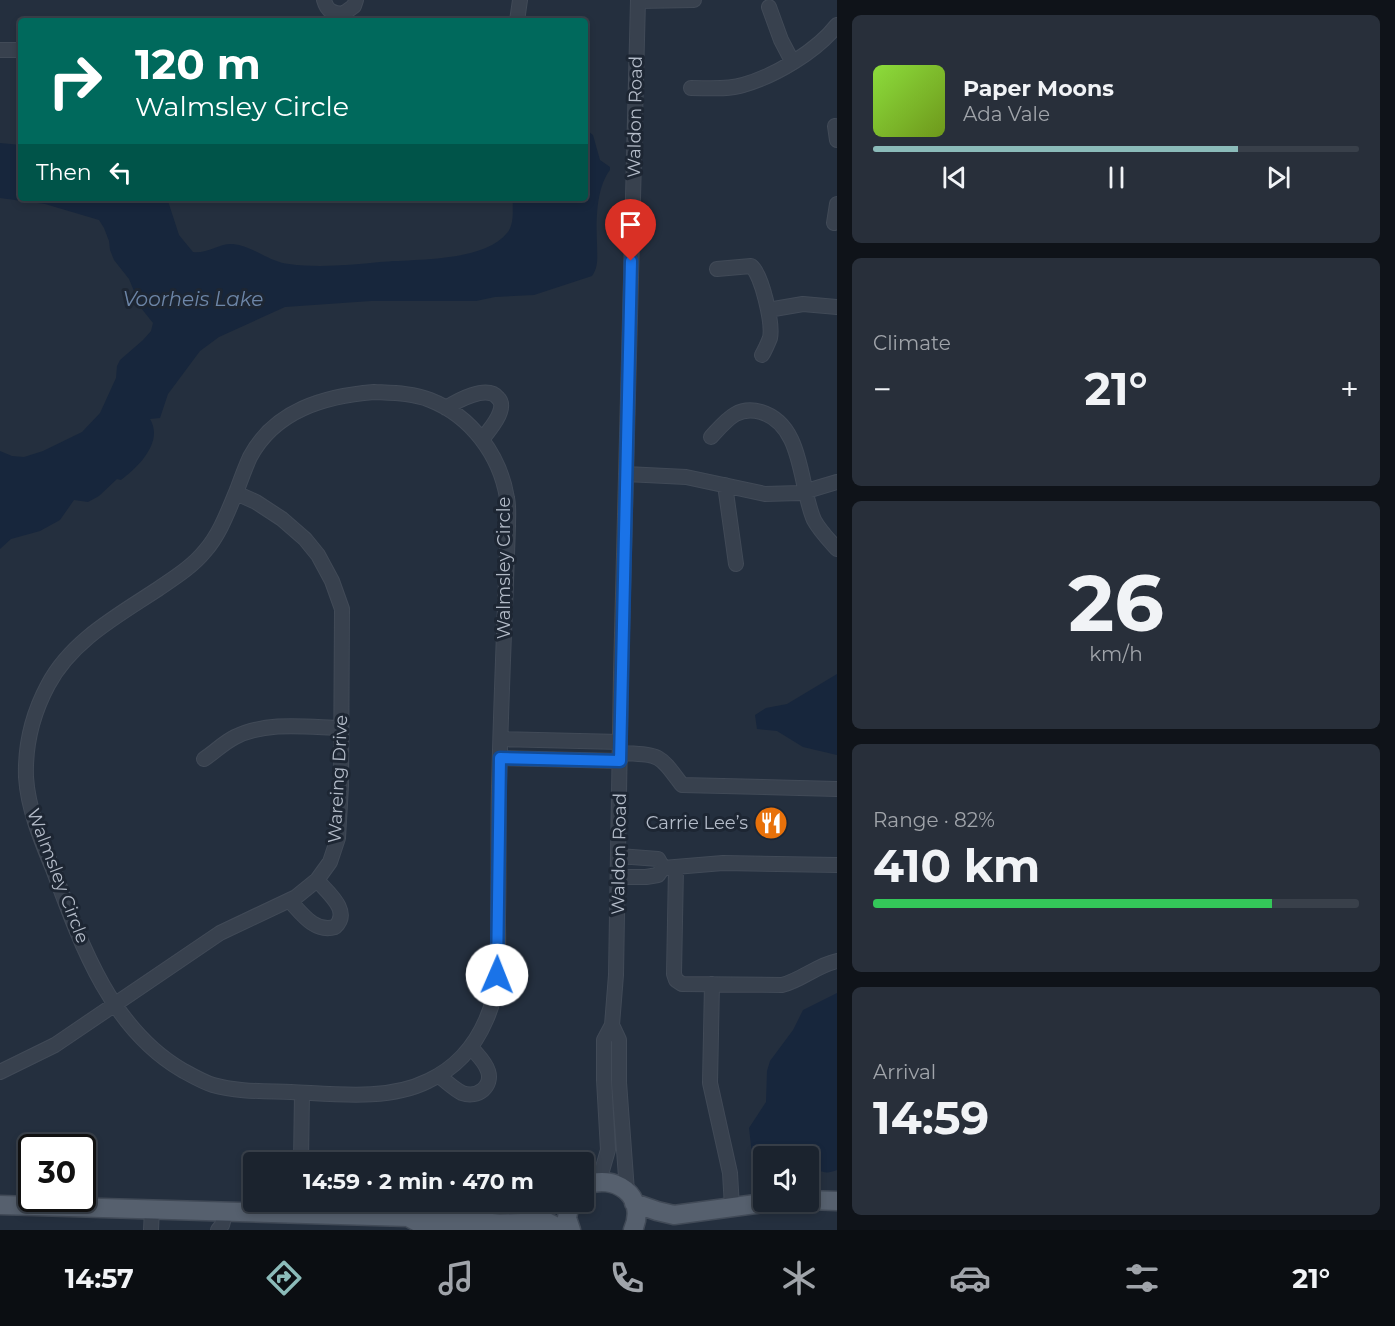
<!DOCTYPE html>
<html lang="en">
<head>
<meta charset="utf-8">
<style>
	:root { --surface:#1b232e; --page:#282f3a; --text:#f1f3f6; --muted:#a0a4aa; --line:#39404a; --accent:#8bbbb9 }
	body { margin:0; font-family:Montserrat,sans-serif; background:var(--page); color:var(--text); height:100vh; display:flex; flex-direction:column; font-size:22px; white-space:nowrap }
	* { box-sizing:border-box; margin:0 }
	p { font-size:20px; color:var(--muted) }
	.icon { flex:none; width:33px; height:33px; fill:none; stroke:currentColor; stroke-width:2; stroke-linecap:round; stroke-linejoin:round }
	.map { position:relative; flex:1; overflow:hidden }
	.sheet { display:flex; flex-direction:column; gap:15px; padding:15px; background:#0f1319; width:558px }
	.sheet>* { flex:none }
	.banner { position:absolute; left:18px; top:18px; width:570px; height:183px; border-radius:6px; box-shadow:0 3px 9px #0003,0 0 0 2px var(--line); background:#00695c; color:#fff; overflow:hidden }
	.tools { position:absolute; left:753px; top:1146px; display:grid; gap:12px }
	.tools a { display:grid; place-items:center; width:66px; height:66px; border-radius:6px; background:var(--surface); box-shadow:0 3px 9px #0003,0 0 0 2px var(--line); font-size:30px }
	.speed { position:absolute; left:18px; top:1134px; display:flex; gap:12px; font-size:30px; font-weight:700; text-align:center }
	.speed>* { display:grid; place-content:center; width:78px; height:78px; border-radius:50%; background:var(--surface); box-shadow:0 3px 9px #0003,0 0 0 2px var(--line); line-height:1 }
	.speed .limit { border:3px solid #111; border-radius:9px; background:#fff; color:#111 }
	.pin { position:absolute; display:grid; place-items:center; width:51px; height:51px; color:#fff; margin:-62px -26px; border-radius:50% 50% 50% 0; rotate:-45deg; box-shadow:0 0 6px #0007 }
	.pin .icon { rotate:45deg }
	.me { position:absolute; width:66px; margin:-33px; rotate:1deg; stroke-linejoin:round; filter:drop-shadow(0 0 4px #0008) }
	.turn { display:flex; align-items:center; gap:21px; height:126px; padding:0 18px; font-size:27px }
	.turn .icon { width:78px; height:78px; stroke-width:2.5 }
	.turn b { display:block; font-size:42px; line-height:51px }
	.then { display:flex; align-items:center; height:57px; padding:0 18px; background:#0003; gap:12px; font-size:22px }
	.big { font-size:45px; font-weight:700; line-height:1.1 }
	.sheet .card { flex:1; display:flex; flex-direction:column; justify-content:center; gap:9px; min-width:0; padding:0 21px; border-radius:9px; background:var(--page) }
	.sheet .dial { align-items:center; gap:0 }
	.dial b { font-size:78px; line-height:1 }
	.song { display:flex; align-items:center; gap:18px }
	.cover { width:72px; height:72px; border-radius:9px; background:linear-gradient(135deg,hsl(90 70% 55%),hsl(80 70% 35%)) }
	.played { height:6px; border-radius:3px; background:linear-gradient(90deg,var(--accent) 75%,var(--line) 75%) }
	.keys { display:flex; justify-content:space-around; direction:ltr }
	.heat { display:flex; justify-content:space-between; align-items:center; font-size:33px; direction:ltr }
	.charge { height:9px; border-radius:4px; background:linear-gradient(90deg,#34c759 82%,var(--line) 0) }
	.trip { position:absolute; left:243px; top:1152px; width:351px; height:60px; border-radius:6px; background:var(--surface); box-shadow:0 3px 9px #0003,0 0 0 2px var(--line); font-weight:700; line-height:60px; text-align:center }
	.dock { display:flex; height:96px; justify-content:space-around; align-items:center; background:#0b0e12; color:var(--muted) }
	.dock .icon { width:42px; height:42px }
	.dock .selected { color:var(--accent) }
	.dock b { font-size:27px; color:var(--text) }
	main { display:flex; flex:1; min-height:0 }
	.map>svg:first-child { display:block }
	.water { fill:#17263c }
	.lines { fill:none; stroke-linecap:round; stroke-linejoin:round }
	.minor-casing { stroke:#414a57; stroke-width:16 }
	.major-casing { stroke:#414a57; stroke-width:21 }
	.minor { stroke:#38414e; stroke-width:14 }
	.major { stroke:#56606e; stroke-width:18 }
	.route-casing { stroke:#114b97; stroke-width:15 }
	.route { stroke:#1a73e8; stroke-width:10 }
	.labels { text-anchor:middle; stroke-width:6; stroke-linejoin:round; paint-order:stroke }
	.street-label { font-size:18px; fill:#b4bcc9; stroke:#1d2633 }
	.poi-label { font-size:18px; fill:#b4bcc9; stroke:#1d2633; text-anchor:end }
	.water-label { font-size:20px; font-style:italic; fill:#6d86a8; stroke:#1d2633 }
</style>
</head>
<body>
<main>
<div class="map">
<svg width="837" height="1230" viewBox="0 0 837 1230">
	<rect width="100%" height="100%" fill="#242f3e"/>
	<path class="water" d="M585,129L593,135L600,160L610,167V170C596,188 596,221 597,244C597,256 599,266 592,276L534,295L495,297L476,301H371L285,307L219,337L200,351L168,394L160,418L150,419C164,442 138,467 121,480L117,479L99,496L88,502L74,500L60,520L40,531L11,539L0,549V451L12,456L24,457L43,451L82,432L100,413L116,378L117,366L120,360L143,340L151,331L153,323L141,308L129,279L114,260L110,250L109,241L104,228L99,220L45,204L0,198V143L21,145V198H167L179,235L193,252C207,254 219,243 233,244C253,246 269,262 289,264C318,268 351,265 380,262C414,259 484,262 507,233C515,224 512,209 513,198H585Z
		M837,674V755L803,747L777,731L757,729L755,715L766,708L787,704Z
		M837,993V1170C823,1176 821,1169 809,1168L808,1156H764L763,1165L758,1164L752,1154L749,1128L766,1102L767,1071L770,1061L793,1030L803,1010Z"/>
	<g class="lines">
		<g class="minor-casing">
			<path id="minor" d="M324,0C327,11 332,13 343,14L354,6L356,0
				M638,1L694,0
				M769,7L781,40L792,61
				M517,21L520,0
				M0,50H21
				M691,88C708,88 727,90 743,85C775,76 817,51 837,25
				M835,126L837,140
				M834,223L837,204
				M717,269L751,266C762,274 773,324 770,338C768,343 765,350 762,355
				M768,310L803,304L837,307
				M374,392C393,393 412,393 430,400C471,416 500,455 507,498C509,507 508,517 508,526C505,613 501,700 499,787C498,830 499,874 498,917C498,952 501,987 486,1020C474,1048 456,1068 428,1081C388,1101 335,1094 291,1092C266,1091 237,1092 213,1085C203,1082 191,1075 182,1070C110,1028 80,942 53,869C41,840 28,809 26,777C25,746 33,713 48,685C71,641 117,616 158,589C174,578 192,567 205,551C220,534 228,511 237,490C241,479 245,468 250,457C275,410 325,396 374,392Z
				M446,408C457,401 487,384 498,398C502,402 502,406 500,412C497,422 488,431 482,440
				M711,437C726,421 737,405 761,412C804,425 799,486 814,520C820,531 828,539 837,549
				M626,474L686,477L765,494L800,493L837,482
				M725,485L736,564
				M501,739L620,742
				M620,753C661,755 658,753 682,785L837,789
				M500,758L620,761
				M204,759C215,752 223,743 235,737C267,721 307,727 341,728
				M663,868L723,863L837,865
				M676,868L674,974L676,980L682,984L782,985C802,980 817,965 837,961
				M618,877H646L658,875L663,868L658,859L619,856
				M290,901C302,914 315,933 335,927C352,911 327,892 317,880
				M712,984L710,1083L730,1173L732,1207
				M612,1025L619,1040V1082L627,1191
				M0,1072L55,1045L220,933L296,897L317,880L330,862L338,838L341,786L342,609L332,581L318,555L305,539L282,519L256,502L236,493
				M439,1076C446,1081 454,1089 462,1093C478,1099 493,1086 488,1071C485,1061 477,1055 471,1047
				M301,1162L302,1093
				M599,1181L608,1150L604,1080V1040L612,1025L616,975L621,673L638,0
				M151,1230L152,1208
				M218,1230L222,1225L226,1211"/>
		</g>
		<g class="major-casing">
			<path id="major" d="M584,1186C614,1172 648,1196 633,1230
				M808,1200L837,1201
				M570,1202L567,1218L571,1230
				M634,1203L657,1211L674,1215L771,1202
				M0,1205L408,1217L429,1210H457L525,1202
				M408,1217L423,1225L435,1226L547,1222L563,1230"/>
		</g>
		<use href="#minor" class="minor"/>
		<use href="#major" class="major"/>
	</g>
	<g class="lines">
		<g class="route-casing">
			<path id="route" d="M497,975L500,758L620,761L631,261"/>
		</g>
		<use href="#route" class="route"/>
	</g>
	<defs>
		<g id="restaurant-disc" transform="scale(1.725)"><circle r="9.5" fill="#e8710a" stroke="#1d2633"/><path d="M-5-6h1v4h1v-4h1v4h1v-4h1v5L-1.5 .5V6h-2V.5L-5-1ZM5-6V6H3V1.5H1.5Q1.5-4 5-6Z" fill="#fff"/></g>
	</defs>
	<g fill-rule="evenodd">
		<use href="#restaurant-disc" x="771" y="823"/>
	</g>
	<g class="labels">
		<g class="street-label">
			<text transform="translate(635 117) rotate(-89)" y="6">Waldon Road</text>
			<text transform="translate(504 568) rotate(-90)" y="6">Walmsley Circle</text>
			<text transform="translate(338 779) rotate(-87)" y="6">Wareing Drive</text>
			<text transform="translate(619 854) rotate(-89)" y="6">Waldon Road</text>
			<text transform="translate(58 876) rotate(69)" y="6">Walmsley Circle</text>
		</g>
		<g class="poi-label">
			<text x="748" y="829">Carrie Lee’s</text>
		</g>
		<g class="water-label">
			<text x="193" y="306">Voorheis Lake</text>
		</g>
	</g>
</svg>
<div class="tools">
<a><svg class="icon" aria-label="sound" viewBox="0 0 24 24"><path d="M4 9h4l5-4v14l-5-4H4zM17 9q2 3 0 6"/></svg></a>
</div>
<div class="speed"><div class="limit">30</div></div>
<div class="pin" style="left:631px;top:261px;background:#d93025"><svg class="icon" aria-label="arrive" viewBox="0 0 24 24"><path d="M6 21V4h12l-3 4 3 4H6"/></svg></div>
<svg class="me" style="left:497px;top:975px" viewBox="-20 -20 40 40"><circle r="19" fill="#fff"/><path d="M0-13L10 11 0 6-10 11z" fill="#1a73e8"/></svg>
<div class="trip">14:59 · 2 min · 470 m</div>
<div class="banner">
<div class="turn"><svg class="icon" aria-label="right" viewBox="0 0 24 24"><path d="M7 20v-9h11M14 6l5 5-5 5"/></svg><div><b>120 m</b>Walmsley Circle</div></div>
<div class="then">Then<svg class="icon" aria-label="left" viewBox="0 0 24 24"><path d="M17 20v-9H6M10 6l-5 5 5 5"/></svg></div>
</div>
</div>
<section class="sheet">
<div class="card">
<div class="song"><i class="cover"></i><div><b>Paper Moons</b><p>Ada Vale</p></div></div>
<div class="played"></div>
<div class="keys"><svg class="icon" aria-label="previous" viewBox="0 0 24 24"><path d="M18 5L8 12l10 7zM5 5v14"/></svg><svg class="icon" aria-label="pause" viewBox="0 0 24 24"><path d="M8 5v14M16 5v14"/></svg><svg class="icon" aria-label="next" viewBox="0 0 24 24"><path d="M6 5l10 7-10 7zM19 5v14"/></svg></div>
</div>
<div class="card"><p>Climate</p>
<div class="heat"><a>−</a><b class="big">21°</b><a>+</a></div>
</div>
<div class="card dial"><b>26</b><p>km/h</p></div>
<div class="card"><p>Range · 82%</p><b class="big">410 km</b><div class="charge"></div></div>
<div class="card"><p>Arrival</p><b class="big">14:59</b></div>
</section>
</main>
<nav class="dock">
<b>14:57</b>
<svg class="icon selected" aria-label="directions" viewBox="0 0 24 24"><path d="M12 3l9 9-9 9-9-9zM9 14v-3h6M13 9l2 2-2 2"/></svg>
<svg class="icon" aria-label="music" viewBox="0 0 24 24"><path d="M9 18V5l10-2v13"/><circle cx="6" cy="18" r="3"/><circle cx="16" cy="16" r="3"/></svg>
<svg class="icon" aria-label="phone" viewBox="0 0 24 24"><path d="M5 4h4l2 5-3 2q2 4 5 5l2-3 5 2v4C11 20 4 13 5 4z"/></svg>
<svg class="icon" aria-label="climate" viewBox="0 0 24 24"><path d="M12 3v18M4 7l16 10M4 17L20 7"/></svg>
<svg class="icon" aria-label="car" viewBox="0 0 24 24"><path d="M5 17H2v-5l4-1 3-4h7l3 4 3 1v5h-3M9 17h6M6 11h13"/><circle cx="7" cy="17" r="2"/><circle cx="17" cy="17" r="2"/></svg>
<svg class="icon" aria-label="filters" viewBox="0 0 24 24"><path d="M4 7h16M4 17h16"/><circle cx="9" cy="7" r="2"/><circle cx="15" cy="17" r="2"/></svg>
<b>21°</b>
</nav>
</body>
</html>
